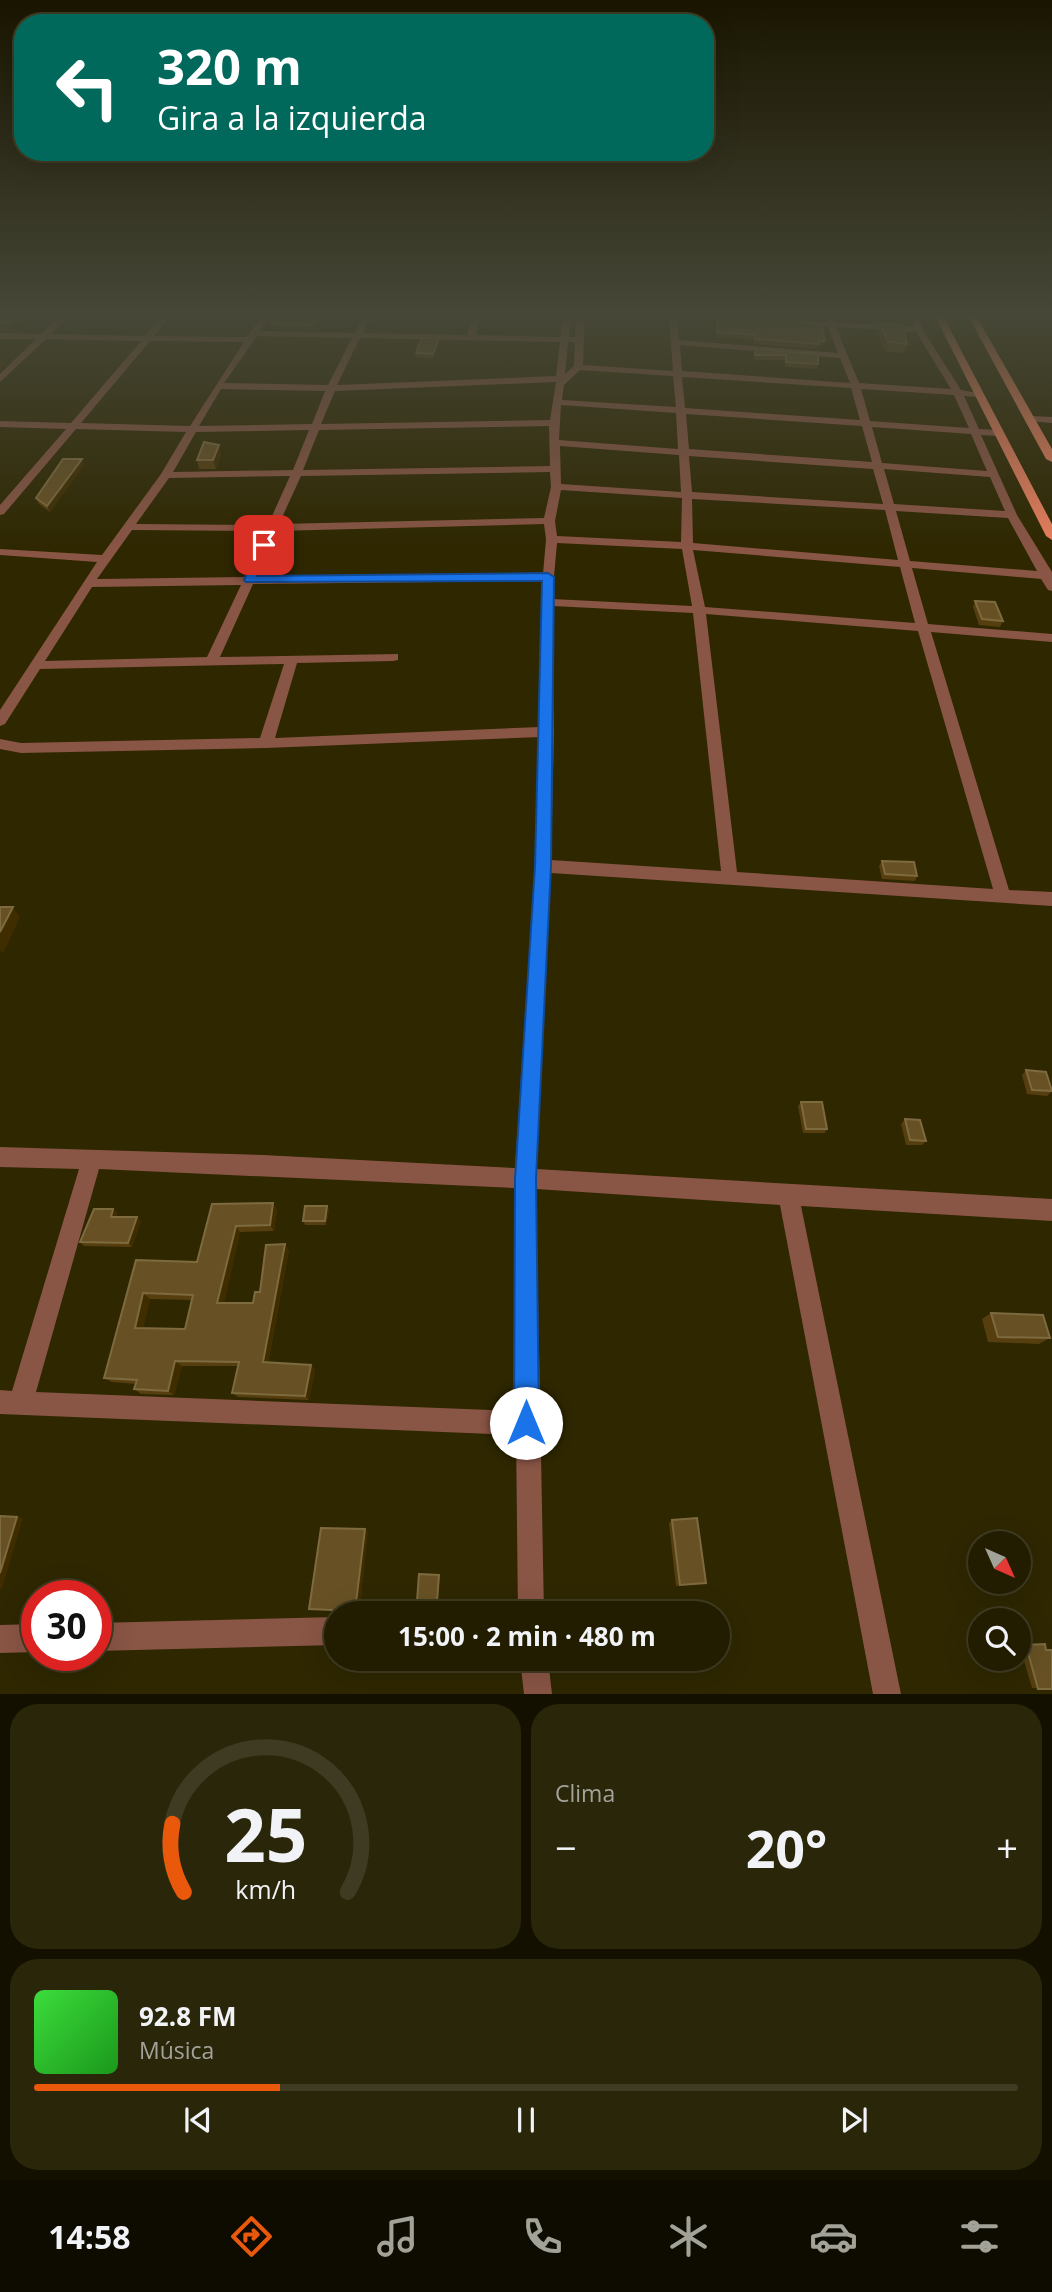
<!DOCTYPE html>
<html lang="es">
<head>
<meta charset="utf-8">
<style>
	:root { --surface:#221d00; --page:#2a260a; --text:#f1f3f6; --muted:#a2a299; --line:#3f3b22; --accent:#ea580c }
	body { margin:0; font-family:"Open Sans",sans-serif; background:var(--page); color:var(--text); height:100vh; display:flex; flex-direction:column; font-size:26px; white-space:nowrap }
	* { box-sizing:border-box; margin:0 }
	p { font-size:23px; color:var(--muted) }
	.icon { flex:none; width:38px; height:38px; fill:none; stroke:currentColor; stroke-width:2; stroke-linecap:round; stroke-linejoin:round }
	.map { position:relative; height:1694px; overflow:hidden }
	.side { display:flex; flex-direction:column; gap:10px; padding:10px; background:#131000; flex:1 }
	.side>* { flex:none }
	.banner { position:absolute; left:14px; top:14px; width:700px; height:147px; border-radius:28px; box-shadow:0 7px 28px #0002,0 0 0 2px var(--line); background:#00695c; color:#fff; overflow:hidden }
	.needle { width:46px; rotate:135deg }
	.buttons { position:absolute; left:968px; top:1531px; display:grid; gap:14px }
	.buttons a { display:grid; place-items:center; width:63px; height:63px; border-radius:50%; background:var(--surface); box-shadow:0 7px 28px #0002,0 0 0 2px var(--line); font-size:35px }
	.speed { position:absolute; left:21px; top:1580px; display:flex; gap:14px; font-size:35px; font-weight:700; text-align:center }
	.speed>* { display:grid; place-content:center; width:91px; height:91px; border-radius:50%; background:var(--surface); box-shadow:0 7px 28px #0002,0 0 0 2px var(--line); line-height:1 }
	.speed .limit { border:10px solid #d22; background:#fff; color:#111 }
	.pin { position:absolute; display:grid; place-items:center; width:60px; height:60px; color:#fff; margin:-30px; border-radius:14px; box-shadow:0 4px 10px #0006 }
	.me { position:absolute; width:77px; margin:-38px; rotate:0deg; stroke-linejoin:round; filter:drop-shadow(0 0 5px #0008) }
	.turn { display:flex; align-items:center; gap:24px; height:147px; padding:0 28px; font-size:32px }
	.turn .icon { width:91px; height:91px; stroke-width:2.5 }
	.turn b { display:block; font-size:49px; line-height:60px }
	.big { font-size:52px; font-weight:700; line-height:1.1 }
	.side .card { flex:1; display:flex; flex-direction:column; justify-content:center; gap:10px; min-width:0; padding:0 24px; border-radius:28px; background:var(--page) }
	.side .dial { align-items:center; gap:0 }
	.dial svg { height:182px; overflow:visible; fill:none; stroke:var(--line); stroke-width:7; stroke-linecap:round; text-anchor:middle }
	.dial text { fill:var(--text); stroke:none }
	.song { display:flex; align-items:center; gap:21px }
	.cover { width:84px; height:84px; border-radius:10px; background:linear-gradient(135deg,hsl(120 70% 55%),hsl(120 70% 35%)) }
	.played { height:7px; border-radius:4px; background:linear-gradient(90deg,var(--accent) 25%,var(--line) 25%) }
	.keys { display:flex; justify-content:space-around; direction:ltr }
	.heat { display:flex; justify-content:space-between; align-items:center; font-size:38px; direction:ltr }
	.side .tiles { flex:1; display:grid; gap:10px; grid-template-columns:1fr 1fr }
	.card:last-child { grid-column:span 2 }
	.trip { position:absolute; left:324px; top:1601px; width:406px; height:70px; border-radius:35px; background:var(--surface); box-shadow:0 7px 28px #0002,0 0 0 2px var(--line); font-weight:700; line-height:70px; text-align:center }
	.menu { display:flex; height:112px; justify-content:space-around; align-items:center; background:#0e0c00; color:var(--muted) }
	.menu .icon { width:49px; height:49px }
	.menu .active { color:var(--accent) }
	.menu b { font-size:32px; color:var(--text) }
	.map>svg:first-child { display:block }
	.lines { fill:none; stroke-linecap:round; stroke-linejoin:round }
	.street { fill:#895545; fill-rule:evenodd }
	.primary { fill:#ea7f5e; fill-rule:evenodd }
	.wall { fill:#563e0f; fill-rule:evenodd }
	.shaded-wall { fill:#3f2d00 }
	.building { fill:#675124; stroke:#7d6a3f; stroke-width:2; fill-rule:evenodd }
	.route { fill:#1a73e8; stroke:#114b97; stroke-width:2 }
</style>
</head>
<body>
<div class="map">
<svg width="1052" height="1694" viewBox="0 0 1052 1694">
	<rect width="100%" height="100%" fill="#2e2700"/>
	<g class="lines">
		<path class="street" d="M65,312H73L51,334L145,336L166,312H174L154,336L247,337L265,312H273L260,331L355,333L365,312H373L363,333L467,335L473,312H481L476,335L560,337L563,312H571L569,337H575L577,312H585L583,365L673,371L669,317L628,314L624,312H677L826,322L822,312H830L834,322L914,327L909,312H917L923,330L961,390L983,394L978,397L964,396L979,429L997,430L1002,433L997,436L981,435L1017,515L1052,572V591L1048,590L1041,579L912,568L928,624L1052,634V642L931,632L1009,890L1052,892V906L551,873L536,1169L1052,1199V1221L801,1206L901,1694H873L780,1205L536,1189L544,1614H518L516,1435L0,1414V1390L12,1391L79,1169L0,1167V1147L263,1155L515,1168L535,866L540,737L266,748L21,753L0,749V739L21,743L260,738L284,664L40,669L5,724L0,726V710L97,562L0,555V549L102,555L161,474L186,432L76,429L4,514L0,515V505L66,429L0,427V421L71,423L141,341L46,339L0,382V374L36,339H0V333L41,334ZM677,317L828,327L838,353L679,340ZM836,327L916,332L951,389L859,383ZM257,336L352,338L328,385L224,383ZM360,338L560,342L556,376L337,385ZM150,341L244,342L190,426L81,423ZM568,342H575L574,366L565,374ZM680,345L840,358L850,383L682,371ZM580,370L673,376L676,407L562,400L564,385ZM682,377L851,388L860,420L685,408ZM556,382L550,420L321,424L335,391ZM221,389L325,391L312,424L199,426ZM861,389L954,395L969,428L870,421ZM561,405L676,413L678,449L559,440ZM686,414L862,426L872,462L689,449ZM549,426L550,466L303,470L319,430ZM872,427L971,434L987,471L882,463ZM309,430L293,470L173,472L196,432ZM560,446L679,455L681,492L561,484ZM689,456L873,469L883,504L692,492ZM884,469L990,477L1005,511L894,504ZM550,472L551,487L544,518L279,524L301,476ZM290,476L268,525L136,524L169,478ZM561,490L682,498L681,542L557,536L555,521ZM692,499L885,510L898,560L693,543ZM896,511L1008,518L1037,571L910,561ZM544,524L546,539L543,574L256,577L276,531ZM132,530L265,531L244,577L97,579ZM557,543L682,549L692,606L552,599ZM693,550L900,567L915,623L705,607ZM542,581L540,727L275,738L297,663L393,661L398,660V654L220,657L253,584ZM241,585L207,657L45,661L92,587ZM552,606L693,613L721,871L551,860L554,732ZM706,614L918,631L993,889L737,872ZM99,1169L515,1188L516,1411L36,1392Z
			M1031,416L1052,417V423L1028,421L1026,419Z
			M336,1617V1645L96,1651V1623Z
			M37,1624V1652L0,1653V1625Z
			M520,1659H548L552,1694H524Z"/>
		<path class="primary" d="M933,312H941L1052,524V540L1046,536Z
			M966,312H974L1052,449V462L1046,459Z"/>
	</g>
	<path class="wall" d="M0,312H55L47,319L28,318L12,331H0Z
		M280,312H325L315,330L273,329L272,324Z
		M726,312H819L817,319L726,313Z
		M718,318L825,341L823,346H818L817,349L754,344V340L716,337Z
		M880,323L907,344L904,353L885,351L877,332Z
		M439,338V343L433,359L416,357V353Z
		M755,349L818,354L817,369L785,367V360H754Z
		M221,454L216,469H199L197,460Z
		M84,465L50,512L39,504L36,498Z
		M975,601L1003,621L1000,627L979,625L973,607Z
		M882,861L917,876L915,881L882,879L879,866Z
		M1026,1070L1052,1091L1047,1096L1027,1094L1022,1075Z
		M801,1102L827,1129L825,1133H803L798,1106Z
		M905,1119L926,1141L922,1145H906L901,1124Z
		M273,1203L277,1210L274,1231L240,1232L224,1303H253L289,1250L268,1363L311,1365L315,1370L309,1400L238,1397L232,1393L238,1366H182L174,1395L141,1394L134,1389L136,1384L112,1382L104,1378L136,1260L197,1262L212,1204ZM150,1299L192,1300L185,1329L143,1328Z
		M327,1206L329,1210L326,1225H305L303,1221Z
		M113,1209L117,1213L116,1217L141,1221L132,1247L84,1246L80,1242Z
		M991,1313L1050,1338L1039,1344L988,1342L982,1319Z
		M672,1520L706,1583L676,1586L669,1523Z
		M1019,1644H1045L1046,1649H1052V1689L1032,1688Z"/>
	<path class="shaded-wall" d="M22,312H25L28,318L12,331L9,323Z
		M44,312H55L47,319Z
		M321,312H325L315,330L314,325Z
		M439,338V343L433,359V354Z
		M1,357L5,365L0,370V358Z
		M219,445L221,454L216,469L213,460Z
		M82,459L84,465L50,512L47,506Z
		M13,907L20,917L3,954L0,950V932Z
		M273,1203L277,1210L274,1231L270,1225Z
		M327,1206L329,1210L326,1225L325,1221Z
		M113,1209L117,1213L115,1221L111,1217Z
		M137,1217L141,1221L132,1247L128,1243Z
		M236,1226L240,1232L223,1308L217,1303Z
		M285,1244L289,1250L267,1367L263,1362Z
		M143,1293L150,1299L142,1333L135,1328Z
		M175,1361L182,1366L174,1395L168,1391Z
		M311,1365L315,1370L309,1400L305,1396Z
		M17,1517L23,1518L2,1589H0V1573Z
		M365,1529L368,1531L360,1611H355Z"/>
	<path class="building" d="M0,312H22L9,323H0Z
		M280,312H321L314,325L272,324Z
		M718,318L821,324L825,341H819V344L755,339V335L717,332Z
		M880,323L903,325L907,344L888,342Z
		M422,338H439L433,354L416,353Z
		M755,349L818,354V364L786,362V355H755Z
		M204,442L219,445L213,460H197Z
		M63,459H82L47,506L36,498Z
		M975,601L995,602L1003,621L982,619Z
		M882,861L914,862L917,876L885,874Z
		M0,907H13L0,932Z
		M1026,1070L1046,1072L1052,1091L1032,1090Z
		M801,1102H822L827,1129H806Z
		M905,1119L920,1120L926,1141L910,1140Z
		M273,1203L270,1225L236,1226L217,1303H253L255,1292H260L266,1245L285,1244L263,1362L311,1365L305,1396L232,1393L239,1362L175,1361L168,1391L134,1389L137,1380L104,1378L136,1260L197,1262L212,1204ZM143,1293L193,1295L185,1329L135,1328Z
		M305,1206H327L325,1221H303Z
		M94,1209H113L111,1217H137L128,1243L80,1242Z
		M991,1313L1043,1315L1050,1338L998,1337Z
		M0,1516L17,1517L0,1573Z
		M697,1518L706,1583L680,1585L672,1520Z
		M321,1528L365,1529L355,1611L309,1609Z
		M419,1574L439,1575L437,1602L417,1601Z
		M1045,1644L1046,1650H1052V1689H1038L1026,1645Z"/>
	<linearGradient id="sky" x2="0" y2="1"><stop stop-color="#191500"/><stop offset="0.57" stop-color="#464737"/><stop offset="1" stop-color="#464737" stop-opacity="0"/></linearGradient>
	<rect width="1052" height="549" fill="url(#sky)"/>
	<path class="route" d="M264,542L270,545L257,576L548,573L554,577L551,866L536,1179L539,1423L535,1431L526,1435L518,1431L514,1423L515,1179L535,866L542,581L246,582L244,580L259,545Z"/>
</svg>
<div class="buttons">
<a><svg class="needle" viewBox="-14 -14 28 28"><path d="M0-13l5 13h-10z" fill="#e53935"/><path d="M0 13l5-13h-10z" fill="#a2a299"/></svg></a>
<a><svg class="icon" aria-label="search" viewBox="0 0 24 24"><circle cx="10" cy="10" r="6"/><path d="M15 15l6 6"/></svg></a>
</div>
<div class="speed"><div class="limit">30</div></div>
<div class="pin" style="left:264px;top:545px;background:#d93025"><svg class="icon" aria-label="arrive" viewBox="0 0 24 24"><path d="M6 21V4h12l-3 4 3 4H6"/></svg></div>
<svg class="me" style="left:526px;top:1423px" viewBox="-20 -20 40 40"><circle r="19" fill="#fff"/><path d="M0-13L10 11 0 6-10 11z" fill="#1a73e8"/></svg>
<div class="trip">15:00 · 2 min · 480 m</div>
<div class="banner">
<div class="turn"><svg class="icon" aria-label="left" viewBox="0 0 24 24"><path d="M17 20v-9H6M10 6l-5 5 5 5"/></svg><div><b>320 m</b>Gira a la izquierda</div></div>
</div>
</div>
<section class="side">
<div class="tiles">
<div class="card dial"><svg viewBox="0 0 100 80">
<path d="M14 69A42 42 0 1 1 86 69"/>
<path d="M14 69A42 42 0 0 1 9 39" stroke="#ea580c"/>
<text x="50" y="56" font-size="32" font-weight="700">25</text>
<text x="50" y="72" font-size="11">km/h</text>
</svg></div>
<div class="card"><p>Clima</p>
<div class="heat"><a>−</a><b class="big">20°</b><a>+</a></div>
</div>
<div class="card">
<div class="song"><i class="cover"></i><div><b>92.8 FM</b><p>Música</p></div></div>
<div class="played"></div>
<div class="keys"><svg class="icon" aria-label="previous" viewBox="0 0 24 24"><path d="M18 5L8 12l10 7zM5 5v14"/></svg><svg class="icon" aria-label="pause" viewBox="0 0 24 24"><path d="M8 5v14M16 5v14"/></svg><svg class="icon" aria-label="next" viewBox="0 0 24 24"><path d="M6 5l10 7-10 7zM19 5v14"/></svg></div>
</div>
</div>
</section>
<nav class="menu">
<b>14:58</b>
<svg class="icon active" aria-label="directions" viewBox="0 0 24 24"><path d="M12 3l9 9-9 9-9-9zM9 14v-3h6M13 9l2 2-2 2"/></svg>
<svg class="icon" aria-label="music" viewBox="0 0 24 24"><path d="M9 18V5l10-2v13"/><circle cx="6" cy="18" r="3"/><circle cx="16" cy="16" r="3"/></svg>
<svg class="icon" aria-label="phone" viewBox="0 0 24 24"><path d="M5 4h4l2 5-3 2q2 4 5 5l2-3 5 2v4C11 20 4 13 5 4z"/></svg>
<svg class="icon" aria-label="climate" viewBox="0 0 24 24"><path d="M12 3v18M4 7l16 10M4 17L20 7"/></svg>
<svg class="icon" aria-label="car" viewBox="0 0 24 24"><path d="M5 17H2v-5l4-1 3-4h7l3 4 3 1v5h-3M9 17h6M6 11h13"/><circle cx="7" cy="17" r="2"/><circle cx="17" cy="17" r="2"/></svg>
<svg class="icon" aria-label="filters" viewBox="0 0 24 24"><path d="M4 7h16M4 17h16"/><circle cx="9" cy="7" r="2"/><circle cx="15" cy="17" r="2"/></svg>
</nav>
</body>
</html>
